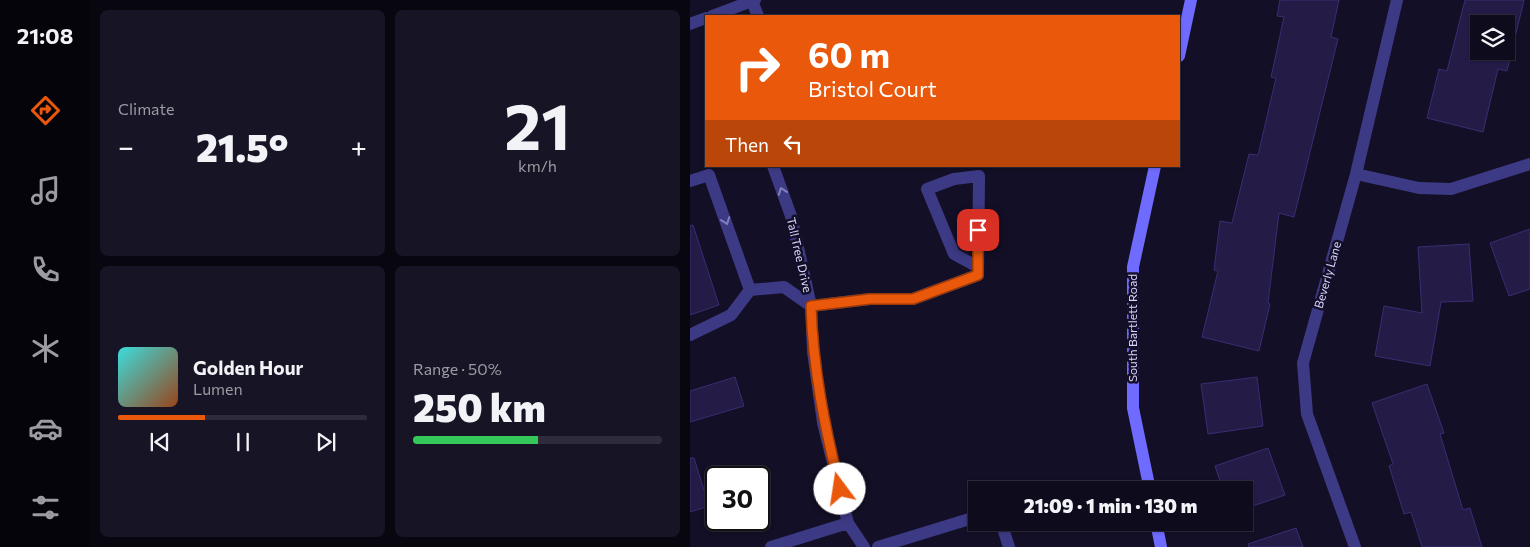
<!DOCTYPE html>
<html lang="en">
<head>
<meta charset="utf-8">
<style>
	:root { --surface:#0e0b1c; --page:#171425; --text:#f1f3f6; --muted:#9b9ba3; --line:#2e2b3b; --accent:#ea580c }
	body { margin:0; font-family:Commissioner,sans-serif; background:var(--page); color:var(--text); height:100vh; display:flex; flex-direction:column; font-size:19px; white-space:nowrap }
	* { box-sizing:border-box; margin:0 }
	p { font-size:16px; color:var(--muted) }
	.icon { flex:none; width:28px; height:28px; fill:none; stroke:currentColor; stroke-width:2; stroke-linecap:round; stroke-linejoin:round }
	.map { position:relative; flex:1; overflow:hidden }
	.panel { display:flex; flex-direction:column; gap:10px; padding:10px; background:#08060f; width:600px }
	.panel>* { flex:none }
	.hud { position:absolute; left:15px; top:15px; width:475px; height:152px; border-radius:0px; box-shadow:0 1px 4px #0004,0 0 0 1px var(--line); background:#ea580c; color:#fff; overflow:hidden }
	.controls { position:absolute; left:780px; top:15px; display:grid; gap:10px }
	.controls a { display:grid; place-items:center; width:45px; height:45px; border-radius:0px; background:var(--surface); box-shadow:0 1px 4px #0004,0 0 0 1px var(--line); font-size:25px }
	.speed { position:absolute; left:15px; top:466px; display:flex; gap:10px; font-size:25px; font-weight:700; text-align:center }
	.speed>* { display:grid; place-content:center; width:65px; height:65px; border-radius:50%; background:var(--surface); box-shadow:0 1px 4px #0004,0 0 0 1px var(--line); line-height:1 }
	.speed .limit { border:2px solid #111; border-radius:8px; background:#fff; color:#111 }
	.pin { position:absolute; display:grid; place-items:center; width:42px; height:42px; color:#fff; margin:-21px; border-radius:10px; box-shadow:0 2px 8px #0006 }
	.me { position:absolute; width:55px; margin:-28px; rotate:346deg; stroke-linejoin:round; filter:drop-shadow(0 0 4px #0008) }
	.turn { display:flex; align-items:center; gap:18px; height:105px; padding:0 20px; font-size:22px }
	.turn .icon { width:65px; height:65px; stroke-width:2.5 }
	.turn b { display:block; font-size:35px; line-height:42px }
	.then { display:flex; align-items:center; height:48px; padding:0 20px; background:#0003; gap:10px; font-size:19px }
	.big { font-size:38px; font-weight:800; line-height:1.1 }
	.panel .widget { flex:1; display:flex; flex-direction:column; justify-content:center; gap:8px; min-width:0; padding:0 18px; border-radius:8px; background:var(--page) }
	.panel .dial { align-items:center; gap:0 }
	.dial b { font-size:65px; line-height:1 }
	.song { display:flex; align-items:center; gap:15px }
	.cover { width:60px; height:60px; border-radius:8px; background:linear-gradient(135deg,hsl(180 70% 55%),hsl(20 70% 35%)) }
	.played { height:5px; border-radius:2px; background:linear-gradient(90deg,var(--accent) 35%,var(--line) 35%) }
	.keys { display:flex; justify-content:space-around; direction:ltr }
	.heat { display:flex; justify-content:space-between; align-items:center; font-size:28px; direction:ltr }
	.charge { height:8px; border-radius:4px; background:linear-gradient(90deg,#34c759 50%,var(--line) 0) }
	.panel .tiles { flex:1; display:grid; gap:10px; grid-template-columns:repeat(2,1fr) }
	.trip { position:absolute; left:278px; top:481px; width:285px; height:50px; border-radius:0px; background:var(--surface); box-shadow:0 1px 4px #0004,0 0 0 1px var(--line); font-weight:800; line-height:50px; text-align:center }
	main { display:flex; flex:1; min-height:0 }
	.menu { display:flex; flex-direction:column; width:90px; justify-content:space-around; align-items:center; background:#06040b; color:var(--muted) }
	.menu .icon { width:35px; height:35px }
	.menu .current { color:var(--accent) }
	.menu b { font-size:22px; color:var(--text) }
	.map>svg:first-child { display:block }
	.building { fill:#241b47; stroke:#3b2d73; fill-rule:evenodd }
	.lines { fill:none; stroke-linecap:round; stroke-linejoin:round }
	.street { stroke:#3d3a85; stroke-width:12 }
	.secondary { stroke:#6f6bff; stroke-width:12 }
	.oneway { stroke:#837fbc }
	.route-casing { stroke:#983908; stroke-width:12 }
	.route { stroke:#ea580c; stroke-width:9 }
	.labels { text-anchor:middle; stroke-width:5; stroke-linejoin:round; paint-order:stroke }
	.street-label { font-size:12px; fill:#d9d4ff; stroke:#130f26 }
</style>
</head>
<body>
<main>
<nav class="menu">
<b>21:08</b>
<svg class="icon current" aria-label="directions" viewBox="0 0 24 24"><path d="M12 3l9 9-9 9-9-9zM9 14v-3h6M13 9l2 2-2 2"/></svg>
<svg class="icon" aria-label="music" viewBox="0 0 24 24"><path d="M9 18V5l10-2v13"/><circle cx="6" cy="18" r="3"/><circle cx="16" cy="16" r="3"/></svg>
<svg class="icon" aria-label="phone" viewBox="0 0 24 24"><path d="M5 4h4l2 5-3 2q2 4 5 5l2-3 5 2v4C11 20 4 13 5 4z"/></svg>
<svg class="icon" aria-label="climate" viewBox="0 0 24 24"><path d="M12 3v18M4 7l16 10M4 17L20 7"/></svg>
<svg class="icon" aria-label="car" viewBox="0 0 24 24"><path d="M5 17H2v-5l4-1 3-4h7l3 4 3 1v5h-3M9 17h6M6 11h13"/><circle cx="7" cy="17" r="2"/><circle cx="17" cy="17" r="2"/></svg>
<svg class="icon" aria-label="filters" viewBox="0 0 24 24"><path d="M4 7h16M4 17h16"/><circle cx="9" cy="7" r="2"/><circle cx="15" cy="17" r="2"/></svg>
</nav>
<section class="panel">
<div class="tiles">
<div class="widget"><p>Climate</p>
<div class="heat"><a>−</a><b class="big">21.5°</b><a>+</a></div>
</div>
<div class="widget dial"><b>21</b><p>km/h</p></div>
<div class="widget">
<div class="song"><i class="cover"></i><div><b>Golden Hour</b><p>Lumen</p></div></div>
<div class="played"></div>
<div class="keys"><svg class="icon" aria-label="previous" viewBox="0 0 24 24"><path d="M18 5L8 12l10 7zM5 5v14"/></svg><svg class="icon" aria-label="pause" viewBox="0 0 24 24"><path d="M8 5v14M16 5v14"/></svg><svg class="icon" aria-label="next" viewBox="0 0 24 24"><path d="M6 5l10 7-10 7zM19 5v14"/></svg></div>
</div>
<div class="widget"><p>Range · 50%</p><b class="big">250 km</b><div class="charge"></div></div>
</div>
</section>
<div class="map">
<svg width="840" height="547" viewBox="0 0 840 547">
	<rect width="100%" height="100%" fill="#130f26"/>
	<path class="building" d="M590,0H649L641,37L648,39L604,217L589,213L578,303L580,304L569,351L512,337L528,271L524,270L530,221L542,223L559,154L568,155L586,78L581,77L594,17L587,16Z
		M775,0H834L817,71L808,69L793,132L737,118L749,69L757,71ZM789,24H816V51H789Z
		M3,225L29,305L0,315V226Z
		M840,229V289L819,296L800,243Z
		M779,244L783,301L751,302L740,366L685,356L694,306L732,313L728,247Z
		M45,377L54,406L0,422V391Z
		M567,377L573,426L518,434L511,384Z
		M737,384L754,433L750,434L773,510L780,508L792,547H732L721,512L714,514L699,466L703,464L682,403Z
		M578,448L595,495L554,509V490H533L525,466Z
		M0,458H4L19,506L0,512Z
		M606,528L613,547H559L558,544Z"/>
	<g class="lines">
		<path class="street" d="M62,1L68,16
			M22,16L65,0
			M0,24L16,18
			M83,166L101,216L121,306L123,352L133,423L158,523L174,547
			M666,174L729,188L761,189L840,164
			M19,175L60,290
			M0,181L19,175
			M121,306L180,299H223L288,275L289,176L264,179L237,189L264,254L288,267
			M0,335L41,315L60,290L94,287L121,306
			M311,522L319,547
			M81,547L158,523
			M188,547L286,517
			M665,547L617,414L613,363L666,174L707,0"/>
		<path class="secondary" d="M489,56L501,0
			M460,490L443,408V267L465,166
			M466,522L471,547"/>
	</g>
	<defs><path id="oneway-chevron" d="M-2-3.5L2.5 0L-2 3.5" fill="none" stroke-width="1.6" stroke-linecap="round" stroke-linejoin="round" transform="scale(1.25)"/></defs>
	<g class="oneway">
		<use href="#oneway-chevron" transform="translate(92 191) rotate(-110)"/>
		<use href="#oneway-chevron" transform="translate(36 221) rotate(70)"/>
	</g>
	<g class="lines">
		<g class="route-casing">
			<path id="route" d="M150,489C135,428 123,370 121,306L180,299H223L288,275V230"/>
		</g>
		<use href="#route" class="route"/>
	</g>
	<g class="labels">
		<g class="street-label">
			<text transform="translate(109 255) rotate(77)" y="4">Tall Tree Drive</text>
			<text transform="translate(638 275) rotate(-74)" y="4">Beverly Lane</text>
			<text transform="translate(443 328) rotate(-90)" y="4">South Bartlett Road</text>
		</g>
	</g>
</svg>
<div class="controls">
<a><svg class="icon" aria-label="layers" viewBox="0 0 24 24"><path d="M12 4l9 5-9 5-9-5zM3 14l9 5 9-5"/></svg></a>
</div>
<div class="speed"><div class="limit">30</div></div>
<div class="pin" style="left:288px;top:230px;background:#d93025"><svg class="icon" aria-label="arrive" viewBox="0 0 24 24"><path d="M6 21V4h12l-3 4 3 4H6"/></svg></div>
<svg class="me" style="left:150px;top:489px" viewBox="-20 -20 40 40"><circle r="19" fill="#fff"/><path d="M0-13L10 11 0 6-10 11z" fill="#ea580c"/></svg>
<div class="trip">21:09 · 1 min · 130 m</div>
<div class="hud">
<div class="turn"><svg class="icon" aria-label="right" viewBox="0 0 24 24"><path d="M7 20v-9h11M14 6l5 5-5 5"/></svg><div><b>60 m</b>Bristol Court</div></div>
<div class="then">Then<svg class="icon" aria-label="left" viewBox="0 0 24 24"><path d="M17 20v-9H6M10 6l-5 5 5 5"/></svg></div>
</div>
</div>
</main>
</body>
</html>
